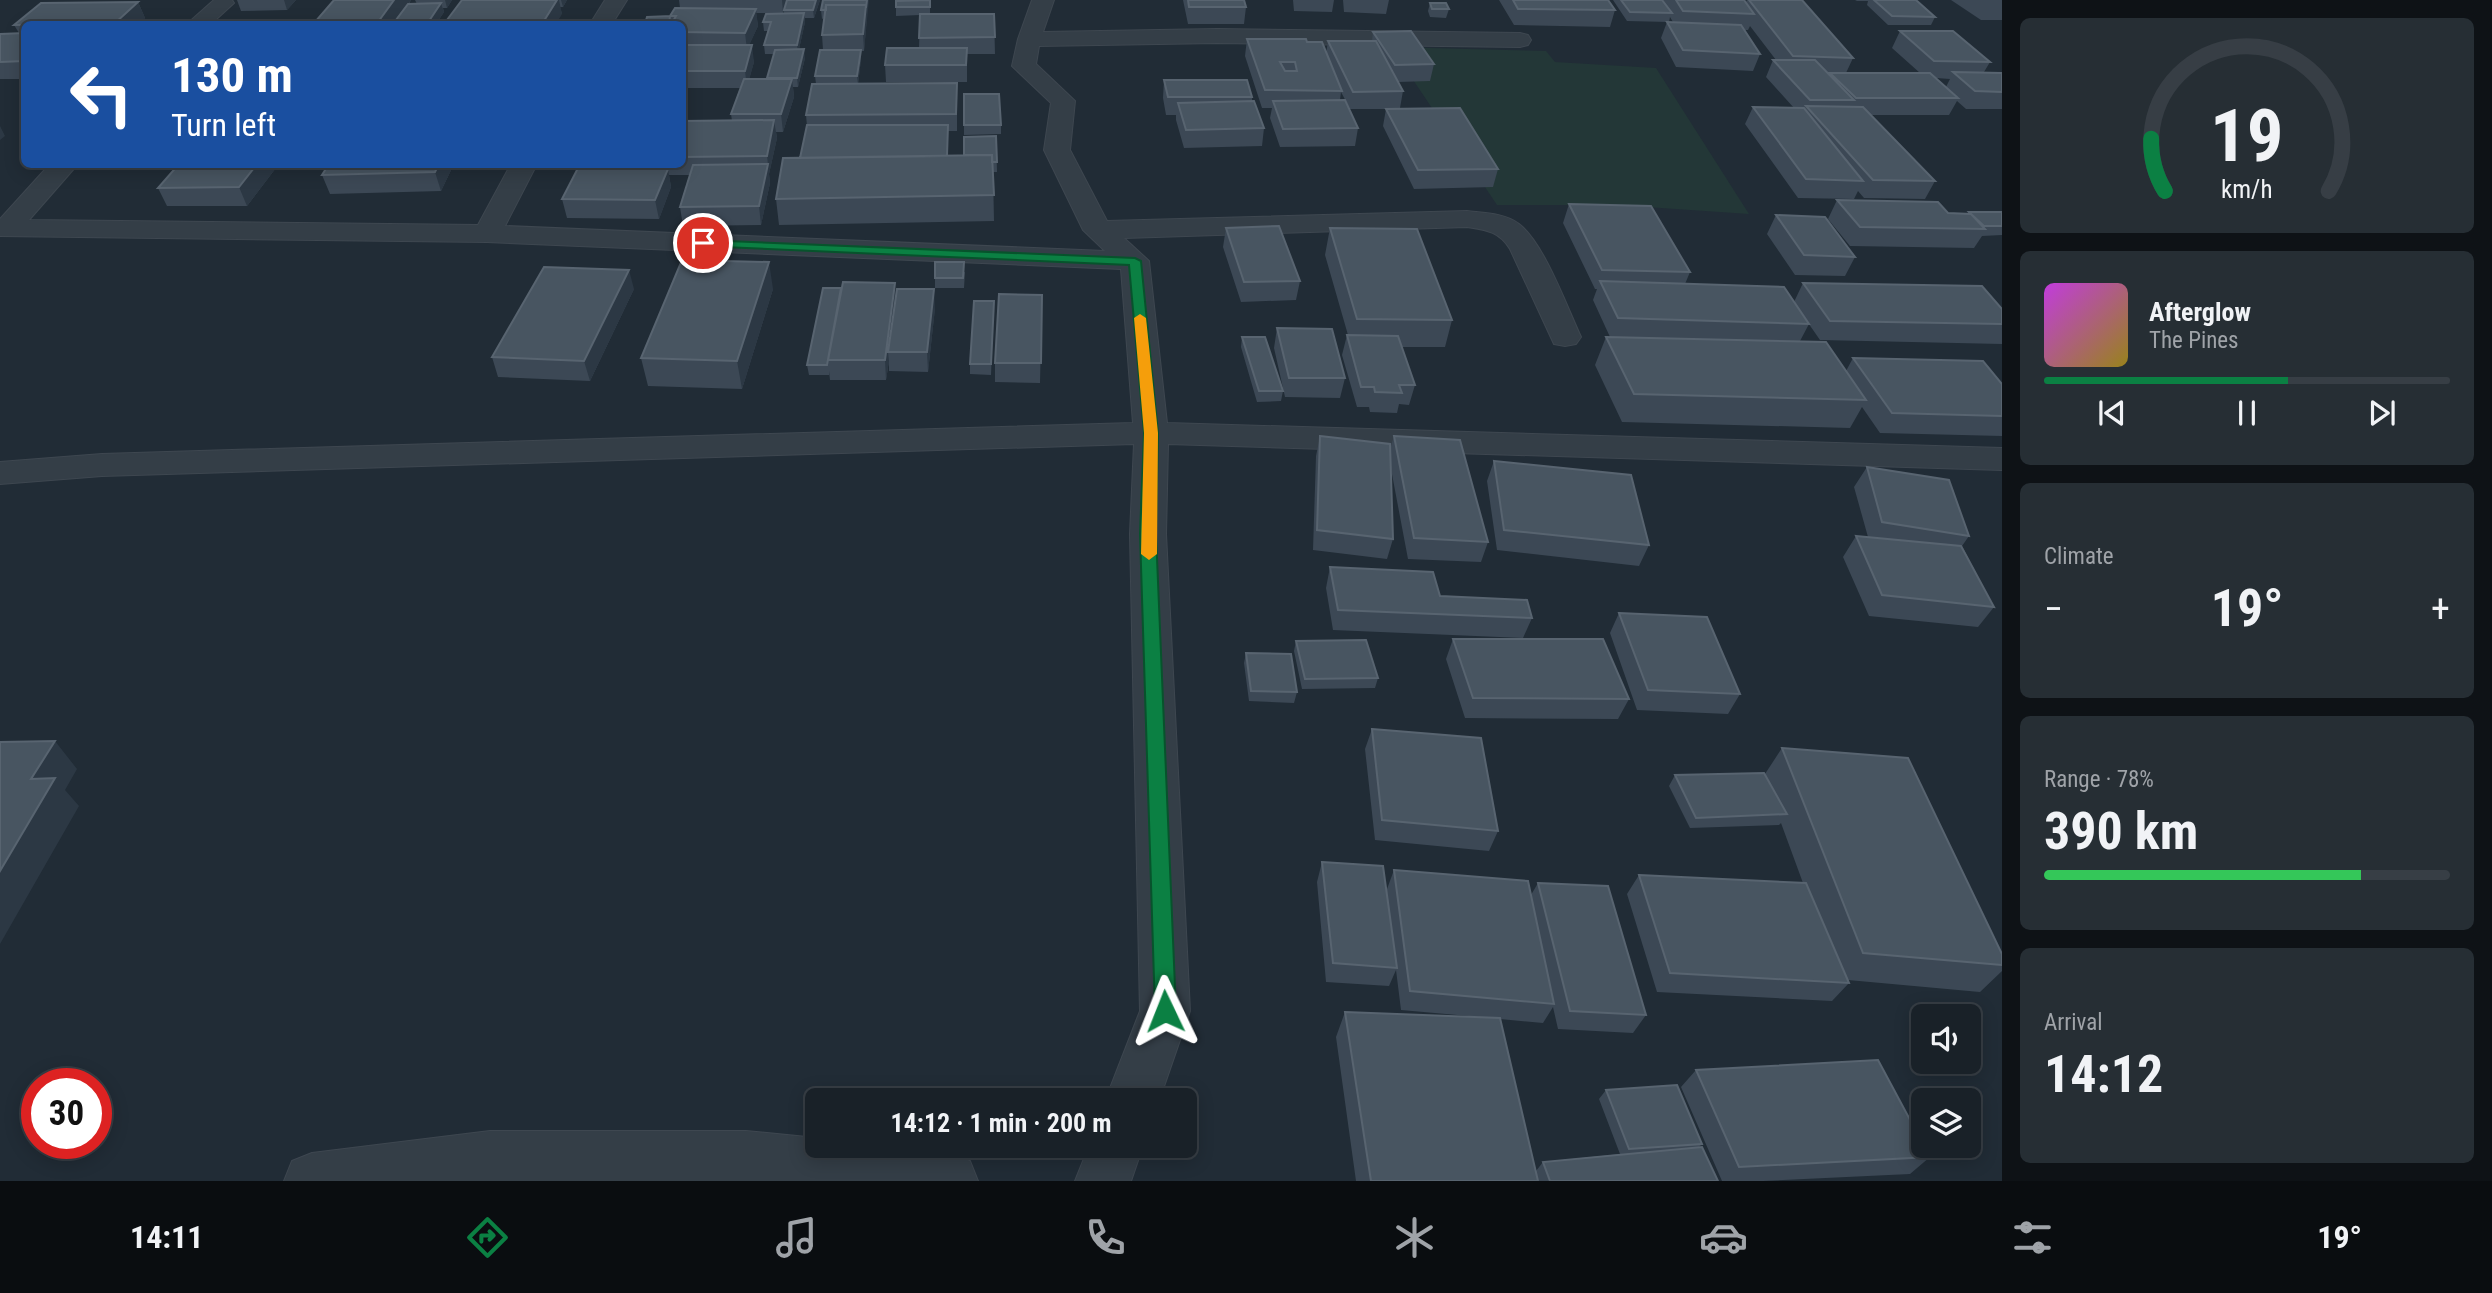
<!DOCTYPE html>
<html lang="en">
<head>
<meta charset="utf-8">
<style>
	:root { --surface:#192128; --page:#262e34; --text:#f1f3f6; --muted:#9fa3a8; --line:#373e45; --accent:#0b8043 }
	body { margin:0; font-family:"Roboto Condensed",sans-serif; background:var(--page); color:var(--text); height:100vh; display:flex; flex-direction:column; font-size:26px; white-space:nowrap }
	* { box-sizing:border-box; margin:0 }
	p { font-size:23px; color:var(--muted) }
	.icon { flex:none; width:38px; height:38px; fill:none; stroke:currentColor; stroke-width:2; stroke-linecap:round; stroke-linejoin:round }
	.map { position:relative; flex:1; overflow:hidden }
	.side { display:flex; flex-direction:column; gap:18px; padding:18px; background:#0e1216; width:490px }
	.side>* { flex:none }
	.guide { position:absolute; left:21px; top:21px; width:665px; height:147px; border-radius:10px; box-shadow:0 4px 18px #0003,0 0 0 2px var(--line); background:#1a4fa0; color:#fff; overflow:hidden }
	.fabs { position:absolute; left:1911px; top:1004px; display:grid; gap:14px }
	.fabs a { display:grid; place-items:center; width:70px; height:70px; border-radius:10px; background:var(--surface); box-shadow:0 4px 18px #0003,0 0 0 2px var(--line); font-size:35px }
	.speed { position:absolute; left:21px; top:1068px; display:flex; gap:14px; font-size:35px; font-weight:700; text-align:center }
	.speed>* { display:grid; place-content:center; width:91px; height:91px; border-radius:50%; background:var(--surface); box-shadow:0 4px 18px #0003,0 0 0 2px var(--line); line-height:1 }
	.speed .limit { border:10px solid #d22; background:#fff; color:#111 }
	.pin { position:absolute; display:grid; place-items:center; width:60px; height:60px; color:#fff; margin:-30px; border:4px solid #fff; border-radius:50%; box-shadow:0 2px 7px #0007 }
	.me { position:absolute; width:77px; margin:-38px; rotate:358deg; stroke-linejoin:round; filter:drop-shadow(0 0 5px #0008) }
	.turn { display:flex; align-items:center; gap:24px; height:147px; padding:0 35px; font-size:32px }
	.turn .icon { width:91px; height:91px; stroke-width:2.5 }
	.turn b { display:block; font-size:49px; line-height:60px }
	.big { font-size:52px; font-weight:700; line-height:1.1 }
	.side .card { flex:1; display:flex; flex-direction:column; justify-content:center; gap:10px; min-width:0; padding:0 24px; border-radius:10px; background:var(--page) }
	.side .dial { align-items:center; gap:0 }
	.dial svg { height:182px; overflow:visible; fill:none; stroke:var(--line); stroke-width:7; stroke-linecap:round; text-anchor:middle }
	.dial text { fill:var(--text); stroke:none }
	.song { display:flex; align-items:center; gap:21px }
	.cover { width:84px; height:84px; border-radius:10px; background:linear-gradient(135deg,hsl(290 70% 55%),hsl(50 70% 35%)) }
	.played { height:7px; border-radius:4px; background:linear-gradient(90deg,var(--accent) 60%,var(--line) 60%) }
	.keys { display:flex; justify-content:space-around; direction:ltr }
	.heat { display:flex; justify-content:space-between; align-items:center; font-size:38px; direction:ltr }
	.charge { height:10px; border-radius:5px; background:linear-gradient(90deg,#34c759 78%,var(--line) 0) }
	.trip { position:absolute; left:805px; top:1088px; width:392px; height:70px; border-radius:10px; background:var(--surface); box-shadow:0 4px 18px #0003,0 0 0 2px var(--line); font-weight:700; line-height:70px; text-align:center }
	.menu { display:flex; height:112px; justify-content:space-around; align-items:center; background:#0a0d10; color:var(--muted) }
	.menu .icon { width:49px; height:49px }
	.menu .selected { color:var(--accent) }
	.menu b { font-size:32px; color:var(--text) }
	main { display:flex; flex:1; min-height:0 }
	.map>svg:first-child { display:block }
	.green { fill:#233737 }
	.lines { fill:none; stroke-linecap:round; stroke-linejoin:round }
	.street-casing { stroke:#3e4750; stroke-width:2 }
	.street { fill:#343e47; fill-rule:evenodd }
	.wall { fill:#3c4855; fill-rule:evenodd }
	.shaded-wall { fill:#2c3844 }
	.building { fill:#485561; stroke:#586470; stroke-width:2; fill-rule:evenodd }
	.route { fill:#0b8043; stroke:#07532c; stroke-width:2 }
	.slow { fill:#f59e0b }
</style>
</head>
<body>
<main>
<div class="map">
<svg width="2002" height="1181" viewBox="0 0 2002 1181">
	<rect width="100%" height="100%" fill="#212c36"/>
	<path class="green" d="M1391,47L1546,51L1555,62L1656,68L1749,214L1617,205H1497Z"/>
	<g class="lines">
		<g class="street-casing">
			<path id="street" d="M214,0H232L234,3L211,24H187Z
				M605,0H627L612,24H590Z
				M1032,0H1054L1043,32L1217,29L1520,33L1528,35L1531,40L1528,45L1520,47L1217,43L1039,46L1036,64L1075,101L1070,150L1107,221L1467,211C1483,213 1505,213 1519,224C1544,243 1567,307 1581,337L1576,344L1565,346L1554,344L1510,249C1499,231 1486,230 1467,227L1124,238L1149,261L1167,423L2002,448V470L1168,444L1166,534L1190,1011L1159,1101H1105L1140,1011L1130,534L1134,444L102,476L0,484V462L102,454L1133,423L1121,269L487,242L0,236V219L50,164H78L29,220L478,225L511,164H537L505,226L1105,251L1083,230L1044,150L1051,103L1012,66L1018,39Z
				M490,1131H746L817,1138V1146C869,1146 921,1141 970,1161L978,1181H284L292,1161L312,1153Z
				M1089,1146H1143L1131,1181H1075Z"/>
		</g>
		<use href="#street" class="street"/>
	</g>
	<path class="wall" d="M237,0H296L287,10L241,11Z
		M411,0L409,4H417L415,0H452L447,8H443L444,12L436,24H316L315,22Z
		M462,0H567L563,7H560L562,14Z
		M679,0H820L814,18H805V22L799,49L805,58L798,87H793L794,97L783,132H776L777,138L769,174L770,183L761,225L683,226L680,207L690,175H669L671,187L659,219L567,218L562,199L607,168L606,164H682V121H732L731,114L740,88H682V24H645L670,16L680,8ZM784,11V14L763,22L764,31H768L764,45L765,54H774L767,79H749L754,62L749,45L758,26L756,13H783Z
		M823,0L867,16L864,51H861V59L858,84L957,100V131H948V156L964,155L996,136L997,172H993L994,221L779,225L776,199L800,158L807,126L806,115L816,84L815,76L823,50L822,35L824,18L822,19L821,10Z
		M930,0V14H994L995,54H967V82H886L885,65L919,48L920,15L896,16V7Z
		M1183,0H1244L1246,7L1244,24H1188Z
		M1293,0H1334L1332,12L1294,11Z
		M1343,0H1389L1386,14L1344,12Z
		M1499,0H1608L1615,10L1610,27L1514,25Z
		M1613,0H1744L1746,2L1747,0H1802L1853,58L1846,73H1920L1892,48L1900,31L1990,62L1984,72L2002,73V109H1966L1957,101L1949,115H1871L1935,181L1925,199L1864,198L1858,191L1854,199L1798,198L1745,124L1753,107L1794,108L1766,77L1773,60H1776L1750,26L1748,30H1745L1760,54L1753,71L1676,67L1661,38L1667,22H1673L1670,17L1669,22L1627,21ZM1936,78L1950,79L1946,87Z
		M1855,0H1916L1935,17L1931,25H1888L1867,5L1868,1H1857Z
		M1951,0H2002V20H1981Z
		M138,2L145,18L138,24H24V79H0V34L19,33L14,25Z
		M1430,3L1449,9L1446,18L1430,17L1428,11Z
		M1373,32L1434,64L1430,81L1398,82L1403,91L1400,108L1498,169L1493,187L1414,189L1383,126L1386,109H1350L1341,92L1340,100L1358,128L1355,146L1280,147L1270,118L1272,108H1262L1245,56L1247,39L1307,42L1326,54L1328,41H1372Z
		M1164,80L1252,97V101L1264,128L1262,146L1184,148L1176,120V115H1166L1163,98Z
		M964,94L1001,125V134L964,135Z
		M279,164L247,206H167L158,188Z
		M329,164H454L441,191L330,194L322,175Z
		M479,164H509L480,166Z
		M1837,200L1948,213L1968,214L1969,212H2002V235L1982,236L1974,248L1850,246L1828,219Z
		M1569,204L1690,272L1685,284L1794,302L1803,283L2002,309V344L1820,340L1804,317L1809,324L1800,341L1846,371L1853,358L2002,384V436L1880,433L1862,407L1850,428L1622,422L1595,365L1606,337H1610L1593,300L1597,289H1595L1563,223Z
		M1776,215L1855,257L1845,276L1795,275L1767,234Z
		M1226,228L1300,281L1296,300L1241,302L1223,247Z
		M1330,228L1452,320L1445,347H1402L1415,385L1409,405L1399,404L1397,413L1370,412L1369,407H1357L1342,355L1347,335H1348L1325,255Z
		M965,272L964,288H935V278Z
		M634,289L590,381L498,377L492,357Z
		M773,289L742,389L648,386L641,358Z
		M1042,295L1040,383L995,382V363Z
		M896,296L935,308L928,372L889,371V361L886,380H830L829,371V375H809L807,365Z
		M994,301L991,375L970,374V364Z
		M1277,328L1345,378L1340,398L1285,397L1274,348Z
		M1242,337L1283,391L1281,401L1257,402L1241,347Z
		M1320,436L1390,449L1394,436L1488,542L1481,562L1408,559L1391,469L1393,539L1387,559L1313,550L1316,456Z
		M1494,461L1649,545L1639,566L1497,550L1487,481Z
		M1867,467L1969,536L1962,546L1994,607L1978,627L1869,616L1843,557L1856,536L1868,537L1854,487Z
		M1330,567L1440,596L1532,618L1523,638L1333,630L1326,588Z
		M1619,613L1740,694L1728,714L1637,710L1610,633Z
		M1453,639L1629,699L1618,719L1465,718L1446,659Z
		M1296,641L1378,678L1375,688L1302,689L1294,651Z
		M1246,653L1297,692L1294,703L1249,701L1244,663Z
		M1372,729L1498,831L1489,851L1375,840L1365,749Z
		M1782,748L2002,954V971L1980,992L1848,980L1849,983L1832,1001L1657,992L1627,894L1639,875L1803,883L1781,823L1779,825L1690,828L1669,786L1675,775L1765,774Z
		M1322,862L1387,889L1394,870L1531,895L1538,883L1646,1015L1633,1033L1558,1029L1553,1007L1543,1023L1500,1019L1536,1171L1543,1162L1620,1154L1599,1099L1606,1090L1702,1144L1699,1147L1718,1181H1356L1336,1037L1345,1012L1491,1018L1401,1010L1396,970L1389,986L1326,982L1317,882Z
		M1696,1070L1930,1157L1910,1174L1763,1181H1722L1681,1087Z"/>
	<path class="shaded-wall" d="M284,0H296L287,10Z
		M394,0H411L394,24H379L378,22Z
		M445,0H452L447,8Z
		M557,0H559L562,14L556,24H542Z
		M561,0H567L563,7Z
		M782,0H787L783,13Z
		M816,0H820L814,18L813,10Z
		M867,0H869L864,51L863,34Z
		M138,2L145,18L138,24H114Z
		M441,3L444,12L436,24H427Z
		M756,9L758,26L747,50L745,33Z
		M804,13L805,22L798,54L797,45Z
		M752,45L754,62L747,88L745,71Z
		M804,49L805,58L798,87L797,78Z
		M861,50V59L858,85L857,76Z
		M792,79L794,97L783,132L781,114Z
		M774,120L777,138L769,174L767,156Z
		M0,126L5,136L0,140Z
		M257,164H279L247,206L239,187Z
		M439,164H454L441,191L435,172Z
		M768,164L770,183L761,225L759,206Z
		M668,169L671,187L659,219L655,200Z
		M769,262L773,289L742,389L737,361Z
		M629,270L634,289L590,381L584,361Z
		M895,283L896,302L888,352L889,361L886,380L885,360Z
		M934,289L935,308L928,372L927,352Z
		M55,741L77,769L65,790L79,806L0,944V871L31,779Z"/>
	<path class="building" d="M334,0H394L378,22H315Z
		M462,0H557L542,24H444Z
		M787,0H816L813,10H784Z
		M823,0H867L866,8V5H826V10H821Z
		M930,0V7H896V1Z
		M1188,0H1244L1246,7H1189Z
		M1513,0H1608L1615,10L1518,9Z
		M1621,0H1662L1672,13L1630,12Z
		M1676,0H1744L1754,14L1683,11Z
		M1749,0H1802L1853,58L1793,56Z
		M1874,0H1916L1935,17L1892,16Z
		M138,2L114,24L14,25L41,3Z
		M441,3L427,24H393L408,4Z
		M1430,3H1446L1449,9H1432Z
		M826,5H866L863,34L822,35Z
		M675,8L756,9L745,33L682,32V24L672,23L676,16H670Z
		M804,13L797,45H764L771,22H763L766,14Z
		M920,14H994L995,37L919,38Z
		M670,16L669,24H645L647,17Z
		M1667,22L1741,25L1760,54L1683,50Z
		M1411,31L1434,64L1395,65L1373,32Z
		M1900,31H1953L1990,62L1934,61Z
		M24,33V61L0,62V34Z
		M1247,39H1306L1307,42H1322L1342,91L1265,90ZM1280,62H1295L1297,71H1285Z
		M1328,41H1376L1403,91L1353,92Z
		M682,45H752L745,71H682Z
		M887,48H967L966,65H885Z
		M804,49L797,78H767L775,50Z
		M820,50H861L857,76H815Z
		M1773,60H1815L1854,100H1810Z
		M1953,72L2002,73V92L1975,91Z
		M1830,73H1930L1958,98H1856Z
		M744,79H792L781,114H731Z
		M1164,80H1247L1252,97H1168Z
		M957,83L956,114L806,115L812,84Z
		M964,94H999L1001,125H964Z
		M1345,100L1358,128L1283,129L1273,101Z
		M1254,101L1264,128L1186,130L1178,103Z
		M1806,106L1863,107L1935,181L1873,180Z
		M1753,107L1804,108L1863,181L1806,179Z
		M1460,108L1498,169L1418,170L1386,109Z
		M774,120L767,156L682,157V121Z
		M807,125H948L947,156L800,158Z
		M996,136L997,162H992V155H964V137Z
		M992,155L994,195L776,199L783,158Z
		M179,164H257L239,187L158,188Z
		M329,164H439L435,172L322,175Z
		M768,164L759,206L680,207L693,165Z
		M578,168L668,169L655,200L562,199Z
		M1837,200L1938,202L1948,213L1971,214L1985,229L1860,227Z
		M1569,204L1651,206L1690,272L1602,270Z
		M1969,212H2002V226H1984Z
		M1776,215L1825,217L1855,257L1804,255Z
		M1279,226L1300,281L1244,282L1226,228Z
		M1330,228L1417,229L1452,320L1357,319Z
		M682,260L769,262L737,361L641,358Z
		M935,262H964L963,278H935Z
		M544,267L629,270L584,361L492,357Z
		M1600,281L1784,287L1809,324L1618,318Z
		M843,282L895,283L885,360H828Z
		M1803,283L1982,286L2002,309V324L1830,321Z
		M823,288H841L827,365H807Z
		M897,289H934L927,352H888Z
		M999,294L1042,295L1041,363H995Z
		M974,301H994L991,364H970Z
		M1277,328L1332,329L1345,378H1289Z
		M1347,335L1398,336L1415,385H1399L1402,393L1375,392L1374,387H1361Z
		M1242,337H1265L1283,391H1259Z
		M1606,337L1826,342L1866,400L1634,394Z
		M1853,358L1983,361L2002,384V416L1892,413Z
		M1320,436L1390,444L1393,539L1317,530Z
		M1394,436L1460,440L1488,542L1414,538Z
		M1494,461L1631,475L1649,545L1504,530Z
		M1867,467L1949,480L1969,536L1882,522Z
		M1856,536L1961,546L1994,607L1882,595Z
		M1330,567L1433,572L1440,596L1527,600L1532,618L1338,610Z
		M1619,613L1707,617L1740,694L1648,690Z
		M1453,639H1603L1629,699L1473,698Z
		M1366,640L1378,678L1305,679L1296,641Z
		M1246,653L1291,654L1297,692L1251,691Z
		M1372,729L1481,738L1498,831L1382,820Z
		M55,741L31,779L55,778L0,871V742Z
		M1782,748L1908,758L2002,954V965L1863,953Z
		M1764,773L1787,814L1696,818L1675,775Z
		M1322,862L1383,866L1397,968L1333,963Z
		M1394,870L1528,881L1554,1004L1410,991Z
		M1639,875L1806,883L1849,983L1670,973Z
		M1538,883L1608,886L1646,1015L1570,1011Z
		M1345,1012L1500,1018L1538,1181H1371Z
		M1878,1060L1923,1144V1146H1925L1930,1157L1739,1167L1696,1070Z
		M1677,1085L1702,1144L1629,1149L1606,1090Z
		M1702,1147L1718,1181H1550L1543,1162Z"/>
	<path class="route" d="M703,240L1135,258L1141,261L1158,433L1156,534L1176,1011L1173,1018L1165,1021L1158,1018L1155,1011L1140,534L1144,433L1129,265L699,246L697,243Z"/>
	<path class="slow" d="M1140,314L1146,318L1158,433L1157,554L1149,560L1141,554L1144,433L1134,318Z"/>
</svg>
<div class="fabs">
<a><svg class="icon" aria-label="sound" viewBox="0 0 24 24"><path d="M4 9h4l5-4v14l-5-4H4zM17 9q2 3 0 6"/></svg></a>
<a><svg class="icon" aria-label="layers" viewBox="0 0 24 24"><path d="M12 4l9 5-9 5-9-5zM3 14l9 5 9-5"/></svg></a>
</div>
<div class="speed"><div class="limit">30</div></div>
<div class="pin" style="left:703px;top:243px;background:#d93025"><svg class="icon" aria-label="arrive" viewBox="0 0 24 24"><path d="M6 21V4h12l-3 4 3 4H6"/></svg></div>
<svg class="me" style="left:1165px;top:1011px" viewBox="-20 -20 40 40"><path d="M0-17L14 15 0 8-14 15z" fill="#0b8043" stroke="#fff" stroke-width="4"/></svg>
<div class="trip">14:12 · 1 min · 200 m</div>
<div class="guide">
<div class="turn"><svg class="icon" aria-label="left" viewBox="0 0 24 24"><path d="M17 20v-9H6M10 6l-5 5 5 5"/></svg><div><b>130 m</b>Turn left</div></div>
</div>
</div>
<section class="side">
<div class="card dial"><svg viewBox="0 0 100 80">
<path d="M14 69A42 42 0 1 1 86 69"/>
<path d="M14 69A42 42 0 0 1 8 46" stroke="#0b8043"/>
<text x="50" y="56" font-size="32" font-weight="700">19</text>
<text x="50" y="72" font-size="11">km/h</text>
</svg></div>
<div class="card">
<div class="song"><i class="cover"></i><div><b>Afterglow</b><p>The Pines</p></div></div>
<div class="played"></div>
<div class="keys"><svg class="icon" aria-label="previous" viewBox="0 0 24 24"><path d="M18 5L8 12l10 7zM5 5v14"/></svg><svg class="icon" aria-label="pause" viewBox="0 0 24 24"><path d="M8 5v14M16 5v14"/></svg><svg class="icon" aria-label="next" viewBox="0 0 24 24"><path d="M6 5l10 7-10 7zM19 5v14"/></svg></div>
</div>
<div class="card"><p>Climate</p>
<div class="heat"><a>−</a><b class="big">19°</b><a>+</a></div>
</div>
<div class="card"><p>Range · 78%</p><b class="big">390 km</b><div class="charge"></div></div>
<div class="card"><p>Arrival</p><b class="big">14:12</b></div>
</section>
</main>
<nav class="menu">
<b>14:11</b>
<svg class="icon selected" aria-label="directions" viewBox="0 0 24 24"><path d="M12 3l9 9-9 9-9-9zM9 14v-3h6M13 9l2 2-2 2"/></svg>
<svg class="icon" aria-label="music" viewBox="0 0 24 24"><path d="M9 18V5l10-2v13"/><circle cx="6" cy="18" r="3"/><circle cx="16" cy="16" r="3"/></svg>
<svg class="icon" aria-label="phone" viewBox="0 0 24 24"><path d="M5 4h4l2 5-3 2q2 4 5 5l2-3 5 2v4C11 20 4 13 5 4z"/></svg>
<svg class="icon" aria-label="climate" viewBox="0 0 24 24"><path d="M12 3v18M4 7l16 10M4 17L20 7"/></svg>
<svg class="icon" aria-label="car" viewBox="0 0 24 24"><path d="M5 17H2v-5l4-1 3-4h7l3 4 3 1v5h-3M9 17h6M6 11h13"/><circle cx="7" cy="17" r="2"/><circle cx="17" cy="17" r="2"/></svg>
<svg class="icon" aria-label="filters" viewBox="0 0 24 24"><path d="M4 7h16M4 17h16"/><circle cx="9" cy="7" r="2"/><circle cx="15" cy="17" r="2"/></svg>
<b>19°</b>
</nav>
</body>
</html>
